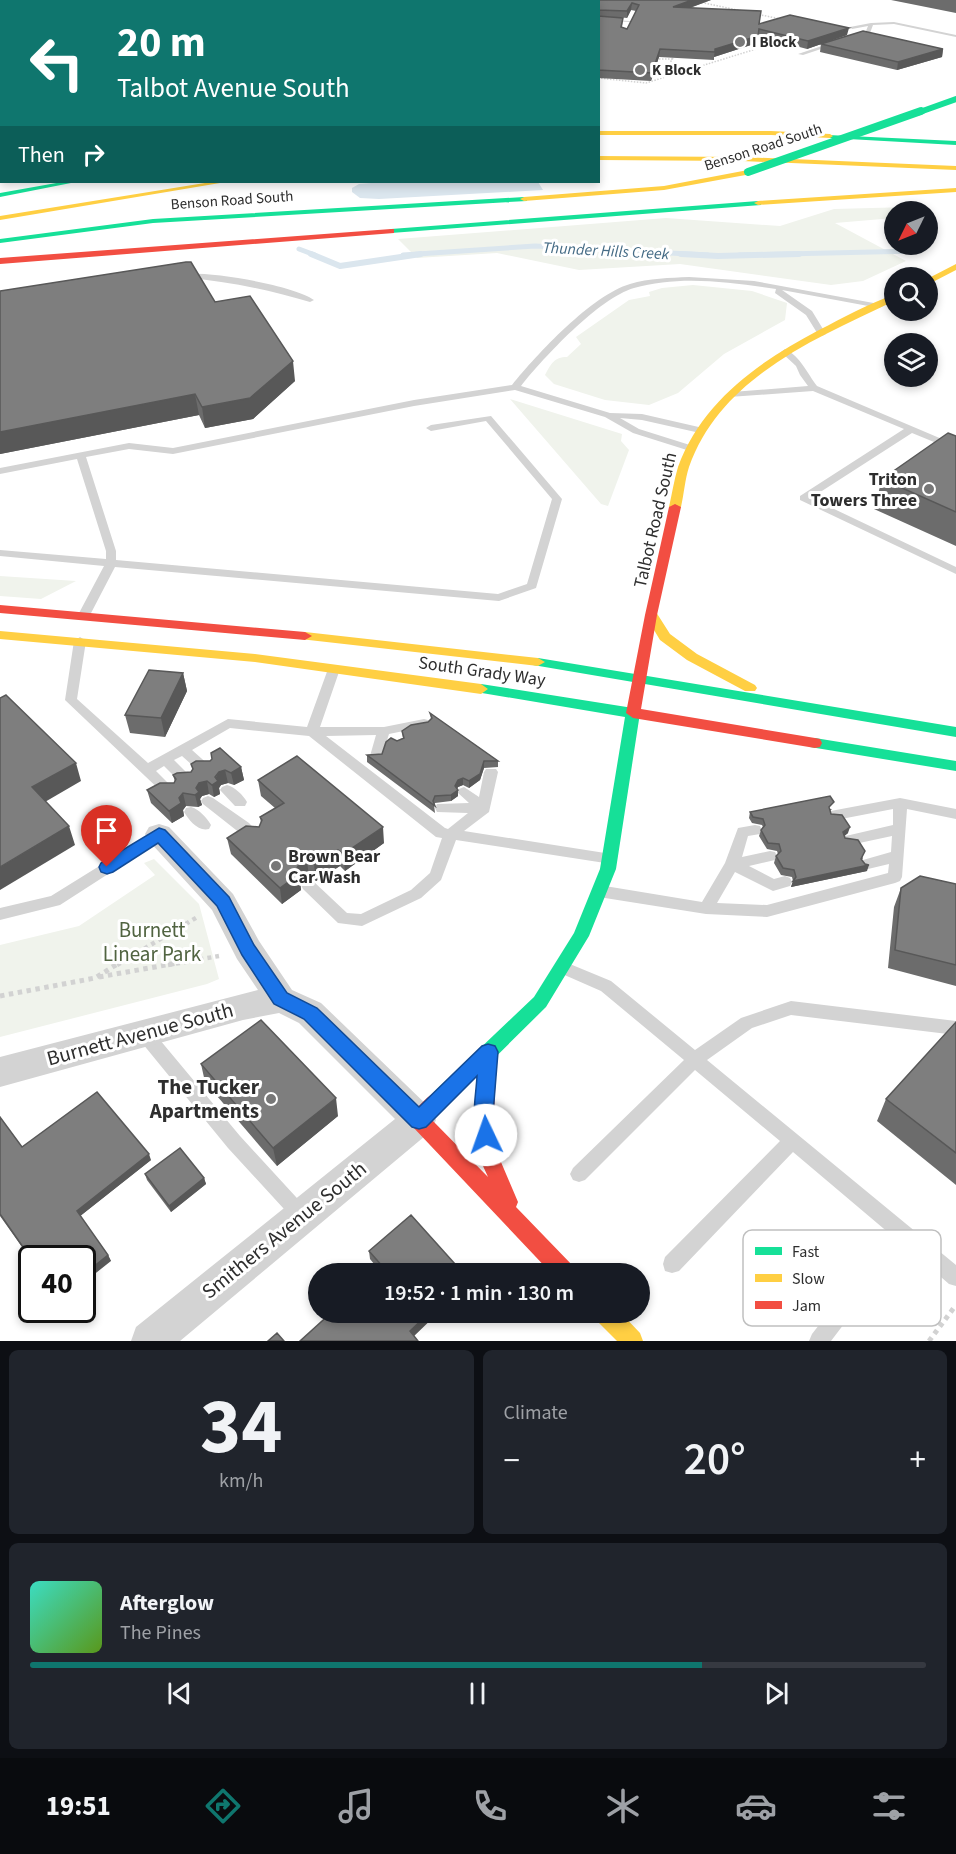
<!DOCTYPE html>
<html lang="en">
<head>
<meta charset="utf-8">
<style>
	:root { --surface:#171b24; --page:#20242c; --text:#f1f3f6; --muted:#9ea1a6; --line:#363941; --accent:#0f766e }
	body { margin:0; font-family:"Source Sans 3",sans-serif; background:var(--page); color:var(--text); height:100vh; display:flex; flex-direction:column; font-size:22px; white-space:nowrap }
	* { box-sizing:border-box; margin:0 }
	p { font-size:20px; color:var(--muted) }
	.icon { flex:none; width:33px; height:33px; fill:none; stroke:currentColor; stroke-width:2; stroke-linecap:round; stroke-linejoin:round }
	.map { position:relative; height:1341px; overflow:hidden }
	.drawer { display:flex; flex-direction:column; gap:9px; padding:9px; background:#0d0f14; flex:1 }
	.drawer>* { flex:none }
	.hud { position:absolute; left:0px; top:0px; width:600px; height:183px; box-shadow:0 3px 9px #0003; background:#0f766e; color:#fff; overflow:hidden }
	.needle { width:39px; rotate:227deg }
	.controls { position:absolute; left:884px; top:201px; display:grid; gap:12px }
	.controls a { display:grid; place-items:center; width:54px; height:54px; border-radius:50%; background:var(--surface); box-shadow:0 3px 9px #0003; font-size:30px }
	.speed { position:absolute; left:18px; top:1245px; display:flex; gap:12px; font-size:30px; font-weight:700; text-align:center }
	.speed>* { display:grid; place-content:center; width:78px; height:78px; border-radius:50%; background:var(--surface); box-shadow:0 3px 9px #0003; line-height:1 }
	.speed .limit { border:3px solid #111; border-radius:9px; background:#fff; color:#111 }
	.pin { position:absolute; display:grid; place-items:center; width:51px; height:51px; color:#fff; margin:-62px -26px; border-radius:50% 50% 50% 0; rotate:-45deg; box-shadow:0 0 6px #0007 }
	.pin .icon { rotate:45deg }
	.me { position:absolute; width:66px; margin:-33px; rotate:357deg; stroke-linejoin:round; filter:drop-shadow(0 0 4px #0008) }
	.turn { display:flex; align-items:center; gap:21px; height:126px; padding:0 18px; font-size:27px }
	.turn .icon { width:78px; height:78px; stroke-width:2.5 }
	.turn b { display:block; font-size:42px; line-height:51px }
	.then { display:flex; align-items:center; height:57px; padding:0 18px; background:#0003; gap:12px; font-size:22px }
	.big { font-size:45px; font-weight:600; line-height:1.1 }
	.drawer .widget { flex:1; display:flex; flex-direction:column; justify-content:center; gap:9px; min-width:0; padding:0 21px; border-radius:9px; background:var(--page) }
	.drawer .dial { align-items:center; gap:0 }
	.dial b { font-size:78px; line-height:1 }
	.song { display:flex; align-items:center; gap:18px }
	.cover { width:72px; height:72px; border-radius:9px; background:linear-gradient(135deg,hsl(170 70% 55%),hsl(90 70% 35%)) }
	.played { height:6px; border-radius:3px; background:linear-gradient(90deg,var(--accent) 75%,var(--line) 75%) }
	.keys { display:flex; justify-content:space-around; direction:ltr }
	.heat { display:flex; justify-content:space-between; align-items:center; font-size:33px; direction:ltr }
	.drawer .tiles { flex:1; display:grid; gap:9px; grid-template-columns:1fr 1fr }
	.widget:last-child { grid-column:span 2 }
	.trip { position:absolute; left:308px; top:1263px; width:342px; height:60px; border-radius:30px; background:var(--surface); box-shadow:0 3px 9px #0003; font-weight:600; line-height:60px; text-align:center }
	.menu { display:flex; height:96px; justify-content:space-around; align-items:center; background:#090b0e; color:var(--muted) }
	.menu .icon { width:42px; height:42px }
	.menu .current { color:var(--accent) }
	.menu b { font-size:27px; color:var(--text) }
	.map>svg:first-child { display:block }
	.green { fill:#f0f3ec }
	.water { fill:#dbe6ee }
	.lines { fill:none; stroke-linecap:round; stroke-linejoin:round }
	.stream-far1 { stroke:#dbe6ee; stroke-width:5 }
	.stream { stroke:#dbe6ee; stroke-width:6 }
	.path-far2 { stroke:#d2d2d2; stroke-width:1.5; stroke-dasharray:1.5 1.5; stroke-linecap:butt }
	.path-far1 { stroke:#d2d2d2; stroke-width:4.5; stroke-dasharray:4 4; stroke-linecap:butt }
	.path { stroke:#d2d2d2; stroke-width:5; stroke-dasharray:4.5 4.5; stroke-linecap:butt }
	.lane { fill:#d3d3d3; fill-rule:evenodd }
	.street { fill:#d3d3d3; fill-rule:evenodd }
	.fast { fill:#16e098; fill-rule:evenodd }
	.slow { fill:#ffcf43; fill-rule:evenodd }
	.jam { fill:#f24e42; fill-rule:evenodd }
	.fast-bridge-far1 { stroke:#16e098; stroke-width:6 }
	.fast-bridge { stroke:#16e098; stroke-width:8 }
	.wall { fill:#6c6c6c; fill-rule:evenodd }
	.shaded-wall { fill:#585858 }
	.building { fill:#7e7e7e; stroke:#585858; stroke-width:1.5 }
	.route { fill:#1a73e8; stroke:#114b97; stroke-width:1.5 }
	.poi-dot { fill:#777; stroke:#fff; stroke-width:2 }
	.labels { text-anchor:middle; stroke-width:6; stroke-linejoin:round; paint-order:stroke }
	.far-poi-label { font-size:15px; font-weight:bold; fill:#2e2e2e; stroke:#fff; text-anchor:start }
	.far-street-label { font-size:15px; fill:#2e2e2e; stroke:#fff }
	.far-water-label { font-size:16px; font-style:italic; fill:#466c86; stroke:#fff }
	.poi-label { font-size:18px; font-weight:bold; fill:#2e2e2e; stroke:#fff; text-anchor:end }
	.street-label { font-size:18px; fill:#2e2e2e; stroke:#fff }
	.near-park-label { font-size:21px; fill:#516441; stroke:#fff }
	.near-street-label { font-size:21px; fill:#2e2e2e; stroke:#fff }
	.near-poi-label { font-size:21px; font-weight:bold; fill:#2e2e2e; stroke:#fff; text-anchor:end }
	.key { fill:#fff; stroke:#c0c0c0; stroke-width:1.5 }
	.key-label { font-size:16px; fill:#2e2e2e }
</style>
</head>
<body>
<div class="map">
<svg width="956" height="1341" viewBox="0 0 956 1341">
	<rect width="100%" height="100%" fill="#fff"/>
	<path class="green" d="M909,207L920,211L894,212V218L835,223L906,261L863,281L831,285L680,264L579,270L497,253L417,258L398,239L666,218L780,226L834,209Z
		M693,285L752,291L787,303L785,320L724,354L678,393L649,405L605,400L554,384L545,375C551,364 554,357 567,357L581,344L576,337L629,300L650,296L649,292L662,288Z
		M510,399L622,434L621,441L629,450L608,506L601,504Z
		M0,576L76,581L41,599L0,596Z
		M154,859L199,904L219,979L207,984L0,1037V945L79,926L155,875L144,863Z"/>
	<path class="water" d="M384,182H538L543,190L379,199L360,198L352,192V188L359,184Z"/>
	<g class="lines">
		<path class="stream-far1" d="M299,249L315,255
			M403,255L535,246L708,255
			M739,255L917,251"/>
		<path class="stream" d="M311,254L340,266L421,254
			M681,254L718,256L799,254"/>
		<path class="path-far2" d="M690,0L742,11
			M496,2L499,0
			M756,14L781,19
			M656,59H673
			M661,77L673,58
			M598,78L646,83L782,41"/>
		<path class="path-far1" d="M117,965L199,916
			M168,965L219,956"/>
		<path class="path" d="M99,977L177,963
			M0,996L95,978L119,963
			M929,1341L956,1305"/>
		<path class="lane" d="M598,19L630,21L632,22L598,21Z
			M894,22L956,35V37L894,24L873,25L870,33L852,39L850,38L866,31L868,26L852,29L850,27L871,23Z
			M834,42L839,43L803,55L798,54Z
			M182,274C209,271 293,285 314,300L310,302C268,290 229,281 185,278L181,276Z
			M689,277L754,281L879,304L883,306L879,308L782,290L812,311L826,334L822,336H819L806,315L775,293L776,289C730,282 679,275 634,288C599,298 544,357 521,386L610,413L642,414L703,428V432L700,433L642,420L620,418L639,429L693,446V450L690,451L633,433L605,417L515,390L414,406L173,454L129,449L86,457L116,551V560L498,594L527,584L552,499L486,421L431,431L426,428L431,425L491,416L562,499L536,588L499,601L115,567L90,615L84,619L78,615L104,566L0,556V550L106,559V551L77,459L0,474V468L129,443L173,448L414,400L512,385C537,354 592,295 630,284C649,278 670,278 689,277Z
			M785,349C801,357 807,373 817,386L956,445V451L912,433L811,498L956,567V574L800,500V496L904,429L813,391L729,397V393L732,392L808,386L800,375L796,366L781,352Z
			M80,637L86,641L77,699L148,763L228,719L307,727L328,669L334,665L340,669L320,727H384L424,719L428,720L430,723L428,726L389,734L382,756L381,759H371L370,756L376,735L326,736L445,828L448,829L468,813L437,812L435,808L437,804L469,803L457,792L459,789L464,787L479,797L484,772L486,769H496L498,772L489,812L464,831L605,853L610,854L612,858L610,862L605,863L456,840L441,880L421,898L362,926L338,923L303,889L301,885L303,881L308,879L313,881L347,913L361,914L411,890L430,873L442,838L436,837L309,736L230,728L192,750L211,767L213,770L211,773H201L182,756L174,760L192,778L194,781L192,784H182L164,766L156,771L177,792L175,795H165L65,700L74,641Z
			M227,785C235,787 243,795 247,802L245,806H235L220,790L222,787Z
			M208,796L213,798L249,823L262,837L260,841L255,842L250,841L203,804L201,801L203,798Z
			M900,798L956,809V819L907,809L902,877L900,881L895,883L767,917L706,914L605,898L600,896L598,892L600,888L605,886L702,902L725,863L738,828L755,825L760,826L762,830L760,834L748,836L742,857L770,851L775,852L777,856L775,860L749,866L774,879L785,876L790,878L792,882L790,886L773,891L735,872L717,903L767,905L888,873L889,864L868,869L863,868L861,864L863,860L891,852L892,836L850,845L845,844L843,840L845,836L850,835L893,825V809L836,820L831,819L829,815L831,811L836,810Z
			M191,807C199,809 207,818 211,825L209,829C198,832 189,820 184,812L186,808Z
			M159,829L164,830L166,834L164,838L60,905L0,920V908L51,896Z
			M565,962L611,981L695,1050L741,1018L791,1001L956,1021V1035L791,1015L752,1028L707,1060L956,1265V1286L949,1284L904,1245L831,1341H809L812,1334L890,1234L793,1152L679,1271L672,1273L665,1271L663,1264L665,1257L780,1141L695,1070L585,1180L579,1182L573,1180L570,1174L573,1168L684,1060L601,991L560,973L557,968L560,963Z
			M144,1026L150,1028L240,1136L307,1209L310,1215L307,1221L301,1224L295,1221L228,1148L138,1038L136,1033L138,1028Z"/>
		<path class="street" d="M0,0H5L6,2H2V5Z
			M0,24H2V30H0Z
			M159,824L169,827L233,894L259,941L292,990L321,1003L431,1109L436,1120L431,1131L180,1341H131L136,1327L395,1119L299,1023L279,1013L243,1020L0,1087V1057L258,990L237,959L212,910L149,841L145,834L149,827Z"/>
		<path class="fast" d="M828,135L956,141V145L830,138Z
			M62,182H76L0,197V193Z
			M524,197H527V201L153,223L0,243V239L153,219Z
			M758,201H761V205L391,233L387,231L391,229Z
			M538,658L956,727V737L533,665L531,662Z
			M481,684L633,708L640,713L616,869L589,936L546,1007L448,1104L441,1107L434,1104L432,1098L434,1092L534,997L574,933L600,869L625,717L476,692L474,689L476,686Z
			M815,738L956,761V771L810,747L808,743L810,739Z"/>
		<path class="slow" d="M598,131H771L830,134L833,136L830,138L771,135H598Z
			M598,156L742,157L956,166V170L742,161L598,160Z
			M748,170L752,172L751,174L664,190L524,201L520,199L524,197L664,186Z
			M211,182H226L0,220V216Z
			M956,188V192L758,205L754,203L758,201Z
			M956,264V270L927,285V279Z
			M894,295V301C815,339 721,377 689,467C685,479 684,494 681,507L679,509H671L669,507C672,494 674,480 678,467C702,401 760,361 819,330C843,318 869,303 894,295Z
			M651,611L656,612L670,634L697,654L755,685L757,688L755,691H745L687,660L660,640L645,615Z
			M0,631L255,654L481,684L488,689L481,694L255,662L0,639Z
			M305,632L538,658L545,662L538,666L300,639L298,636Z
			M593,1312H620L640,1333L643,1341H617L596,1320Z"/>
		<path class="jam" d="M391,229H394V233L0,264V258Z
			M675,504L681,507L657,615L641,709L815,738L820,739L822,743L820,747L815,748L633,718L626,713L645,615L669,507Z
			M0,605L305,632L312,636L305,640L0,613Z
			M488,1044L494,1046L497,1052L494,1114L498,1155L518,1202L516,1207L574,1267L577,1274H552L412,1126L409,1120C415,1108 429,1094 441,1089L448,1092L450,1098L448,1104L432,1120L488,1177L478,1155L474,1114L479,1052L482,1046Z"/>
		<path class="fast-bridge-far1" d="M917,113L956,99"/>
		<path class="fast-bridge" d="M748,172L921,111"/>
	</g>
	<path class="wall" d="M298,0H365L357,2H303Z
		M711,0L690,8L759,24L847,35L807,49L758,36L757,43L714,57V60L659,57L651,81L598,78V2ZM631,10L636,11L627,29L622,27L623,18L617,17L627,18Z
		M891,0H956V13Z
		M821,44L943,49L942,57L897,70L820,52Z
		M0,291L215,302L295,381L253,419L205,428L199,415L0,454Z
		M956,436V546L874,509L882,479Z
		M183,673L187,691L165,737L130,733L125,715Z
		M430,713L498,761V767L484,768L480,780L469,788L463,785L458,787L457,789L458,796L451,801L435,803L434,805L435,813L367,762V755L382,754L397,741L403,739L402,731L428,722L431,719Z
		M211,753L241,767L244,780L234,785L228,783L221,785L219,788L220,794L214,797L209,794L202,796L200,799L202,805L198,807L186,806L183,810L184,816L172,823L151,803L147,790L174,783L175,782L173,775L191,772L193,770L191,764L210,761L212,759Z
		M258,780L384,843L345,871L340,866L316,881L309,877L302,879L300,882L301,890L282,904L231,854L227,838L259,827L261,823L260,817L275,808L261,796Z
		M832,809L830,811L831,814L848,833L844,836L845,838L863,858L862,860L867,871L791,887L793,881L792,877L781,875L774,863L776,856L778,854L777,851L767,849L759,836L761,830L763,827L762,825L752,823L749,818L750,812Z
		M956,884V986L888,968L894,907L901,888Z
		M956,1022V1185L877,1121L886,1099Z
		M201,1064L338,1116L277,1166L205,1082Z
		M0,1117L22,1147L151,1160L80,1216L108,1255L111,1261L32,1258V1261L0,1216Z
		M145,1174L204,1178L206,1184L171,1212L147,1180Z
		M369,1251L464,1274L379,1270L370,1259Z"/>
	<path class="shaded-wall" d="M3,0H32L24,2H3Z
		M323,0H365L357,2H323Z
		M692,0H711L672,14L673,7Z
		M632,3L631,10L627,18V11Z
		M849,28L847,35L807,49L808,41Z
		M758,36L757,43L714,57L715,49Z
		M660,49L659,57L651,81L652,73Z
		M943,49L942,57L897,70L898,62Z
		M293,361L295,381L253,419L205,428L202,407Z
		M195,394L199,415L0,454V432Z
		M183,673L187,691L165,737L161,718Z
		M484,761V768L480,780L469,788V781Z
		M76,763L81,781L38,806L32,787Z
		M241,767L244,780L234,785L231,773Z
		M225,770L228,783L221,785L219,788L220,794L214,797L212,785L219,772Z
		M463,778V785L458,787L455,792L458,790V796L451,801V795L455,786L458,780Z
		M207,781L209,794L202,796L200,799L202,805L198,807L195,795L196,788L199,783Z
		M183,793L186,806L183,810L184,816L172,823L169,811Z
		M69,826L75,845L0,890V867Z
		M383,827L384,843L345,871L343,854Z
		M850,827L848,833L841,839L843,832Z
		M338,850L340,866L316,881L314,864Z
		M307,861L309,877L302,879L300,882L301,890L282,904L280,888L300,863Z
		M869,865L867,871L791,887L793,881Z
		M336,1098L338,1116L277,1166L273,1148Z
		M149,1154L151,1160L79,1217L77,1211Z
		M204,1178L206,1184L171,1212L169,1206Z
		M108,1255L111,1261L82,1284V1276Z
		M430,1312H439L411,1339L410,1331Z"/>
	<path class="building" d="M575,0H692L673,7L761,11L759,24L790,15L849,28L808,41L759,29L758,36L715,49V52L660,49L652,73L598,70V16L623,18L621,27L627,29L639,5L632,3L627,11L598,10V2H574Z
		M863,31L943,49L898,62L821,44Z
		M186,262H191L215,302L250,296L293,361L250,398L202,407L195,394L0,432V291Z
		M948,433L956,436V512L882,479Z
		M149,670L183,673L161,718L125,715Z
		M6,695L76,763L32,787L69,826L0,867V698Z
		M430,713L498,761H484L480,774L469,781L463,778L458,780L455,786L458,790L451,795L435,796L433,801L435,806L367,755L382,754L386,742L391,738L397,741L404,738L402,731L411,725L428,722L432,718Z
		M220,748L241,767L231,773L225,770L219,772L215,777L218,781L212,785L207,781L199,783L196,788L199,792L195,795L183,793L179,798L181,803L169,811L147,790L160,783H174L176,779L173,775L177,773L191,772L193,769L191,764L196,761H210L212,759L211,753Z
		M297,756L383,827L343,854L338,850L314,864L307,861L300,863L297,868L299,874L280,888L227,838L246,826L259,827L262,820L260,817L284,803L258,780Z
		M830,796L834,802L829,807L831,814L842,815L850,827L843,832L845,838L858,840L865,851L861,859L865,864L869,865L793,881L796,877L794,870L783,868L776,856L781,851L779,844L768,843L761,830L765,825L763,819L753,817L750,812Z
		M920,876L956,884V965L895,950L901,888Z
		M261,1020L336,1098L273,1148L201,1064Z
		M956,1022V1153L886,1099Z
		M97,1092L149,1154L77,1211L108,1255L82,1276V1258H32V1260L0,1214V1117L22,1147Z
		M180,1148L204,1178L169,1206L145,1174Z
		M411,1215L464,1274H375L383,1267L369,1251Z
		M332,1312H430L410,1331L418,1341H300Z
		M277,1333L284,1341H268Z"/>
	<path class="route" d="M159,828L165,830L229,897L254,945L287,993L317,1008L419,1107L482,1046L488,1044L495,1046L498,1052L493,1114L496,1135L493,1141L486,1144L479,1141C470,1121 476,1097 477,1076L426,1127L419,1129L412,1127L304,1019L274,1004L242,955L217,906L158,843L113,872L107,874L101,872L99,867L101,863Z"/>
	<g class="poi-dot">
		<circle cx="740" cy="42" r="6"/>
		<circle cx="640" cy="70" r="6"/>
		<circle cx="929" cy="489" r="6"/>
		<circle cx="276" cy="866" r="6"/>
		<circle cx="271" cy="1099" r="6"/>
	</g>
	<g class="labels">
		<g class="far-poi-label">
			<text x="752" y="47">I Block</text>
			<text x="652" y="75">K Block</text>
		</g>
		<g class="far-street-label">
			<text transform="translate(763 147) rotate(-18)" y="5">Benson Road South</text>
			<text transform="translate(232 200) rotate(-4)" y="5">Benson Road South</text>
		</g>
		<g class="far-water-label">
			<text transform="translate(606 250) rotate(3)" y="6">Thunder Hills Creek</text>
		</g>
		<g class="poi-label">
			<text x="917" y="485">Triton<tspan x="917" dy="21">Towers Three</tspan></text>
			<text x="288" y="862" text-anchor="start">Brown Bear<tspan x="288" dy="21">Car Wash</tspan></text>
		</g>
		<g class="street-label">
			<text transform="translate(655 520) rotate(-77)" y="6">Talbot Road South</text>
			<text transform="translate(482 671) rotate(8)" y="6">South Grady Way</text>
		</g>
		<g class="near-park-label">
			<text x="152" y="937">Burnett<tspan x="152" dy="24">Linear Park</tspan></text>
		</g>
		<g class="near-street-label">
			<text transform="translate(140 1034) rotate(-15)" y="7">Burnett Avenue South</text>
			<text transform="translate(284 1230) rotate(-39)" y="7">Smithers Avenue South</text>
		</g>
		<g class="near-poi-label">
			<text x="259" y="1094">The Tucker<tspan x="259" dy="24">Apartments</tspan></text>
		</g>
	</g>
	<rect x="743" y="1230" width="198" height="96" rx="9" class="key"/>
	<rect x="755" y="1247" width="27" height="8" fill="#16e098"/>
	<rect x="755" y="1274" width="27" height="8" fill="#ffcf43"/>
	<rect x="755" y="1301" width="27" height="8" fill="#f24e42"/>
	<g class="key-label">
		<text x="792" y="1257">Fast</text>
		<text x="792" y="1284">Slow</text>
		<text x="792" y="1311">Jam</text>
	</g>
</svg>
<div class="controls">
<a><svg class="needle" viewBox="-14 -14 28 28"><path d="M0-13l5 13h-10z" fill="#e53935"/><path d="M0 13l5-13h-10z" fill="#9ea1a6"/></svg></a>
<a><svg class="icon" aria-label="search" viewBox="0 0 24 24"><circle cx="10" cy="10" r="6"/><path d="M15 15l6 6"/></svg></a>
<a><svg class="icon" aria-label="layers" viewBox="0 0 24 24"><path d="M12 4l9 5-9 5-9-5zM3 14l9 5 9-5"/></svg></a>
</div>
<div class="speed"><div class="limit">40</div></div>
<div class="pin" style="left:107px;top:867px;background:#d93025"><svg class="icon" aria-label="arrive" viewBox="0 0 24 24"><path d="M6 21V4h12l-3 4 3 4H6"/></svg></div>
<svg class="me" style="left:486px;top:1135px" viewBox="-20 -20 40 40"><circle r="19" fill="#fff"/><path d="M0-13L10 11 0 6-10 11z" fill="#1a73e8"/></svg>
<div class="trip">19:52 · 1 min · 130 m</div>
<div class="hud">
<div class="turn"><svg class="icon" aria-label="left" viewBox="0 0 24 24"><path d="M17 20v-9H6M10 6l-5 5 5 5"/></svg><div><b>20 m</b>Talbot Avenue South</div></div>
<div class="then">Then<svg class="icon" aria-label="right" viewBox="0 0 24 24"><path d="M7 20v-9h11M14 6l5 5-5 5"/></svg></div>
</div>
</div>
<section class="drawer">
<div class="tiles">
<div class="widget dial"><b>34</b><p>km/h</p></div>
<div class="widget"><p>Climate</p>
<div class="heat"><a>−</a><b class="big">20°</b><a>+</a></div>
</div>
<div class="widget">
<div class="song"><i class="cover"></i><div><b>Afterglow</b><p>The Pines</p></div></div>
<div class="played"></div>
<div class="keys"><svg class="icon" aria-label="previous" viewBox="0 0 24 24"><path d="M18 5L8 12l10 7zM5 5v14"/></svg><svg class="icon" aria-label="pause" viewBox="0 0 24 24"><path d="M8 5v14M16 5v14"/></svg><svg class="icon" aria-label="next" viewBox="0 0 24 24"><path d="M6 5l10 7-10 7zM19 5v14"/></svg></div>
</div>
</div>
</section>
<nav class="menu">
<b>19:51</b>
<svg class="icon current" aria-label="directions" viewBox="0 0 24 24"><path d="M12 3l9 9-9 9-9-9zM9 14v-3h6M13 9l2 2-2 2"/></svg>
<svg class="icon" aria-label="music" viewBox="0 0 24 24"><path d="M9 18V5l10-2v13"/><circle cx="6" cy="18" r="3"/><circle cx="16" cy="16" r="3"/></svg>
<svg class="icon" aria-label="phone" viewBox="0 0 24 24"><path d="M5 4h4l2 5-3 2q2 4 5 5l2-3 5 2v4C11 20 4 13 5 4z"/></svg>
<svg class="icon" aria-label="climate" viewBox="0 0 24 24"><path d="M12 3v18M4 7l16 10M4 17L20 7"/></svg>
<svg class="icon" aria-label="car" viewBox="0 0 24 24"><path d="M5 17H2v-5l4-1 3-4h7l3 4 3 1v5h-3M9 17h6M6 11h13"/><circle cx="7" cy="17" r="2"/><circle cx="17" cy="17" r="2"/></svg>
<svg class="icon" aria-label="filters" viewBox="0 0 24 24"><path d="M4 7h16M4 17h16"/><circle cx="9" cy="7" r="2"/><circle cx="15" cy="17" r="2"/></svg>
</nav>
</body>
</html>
